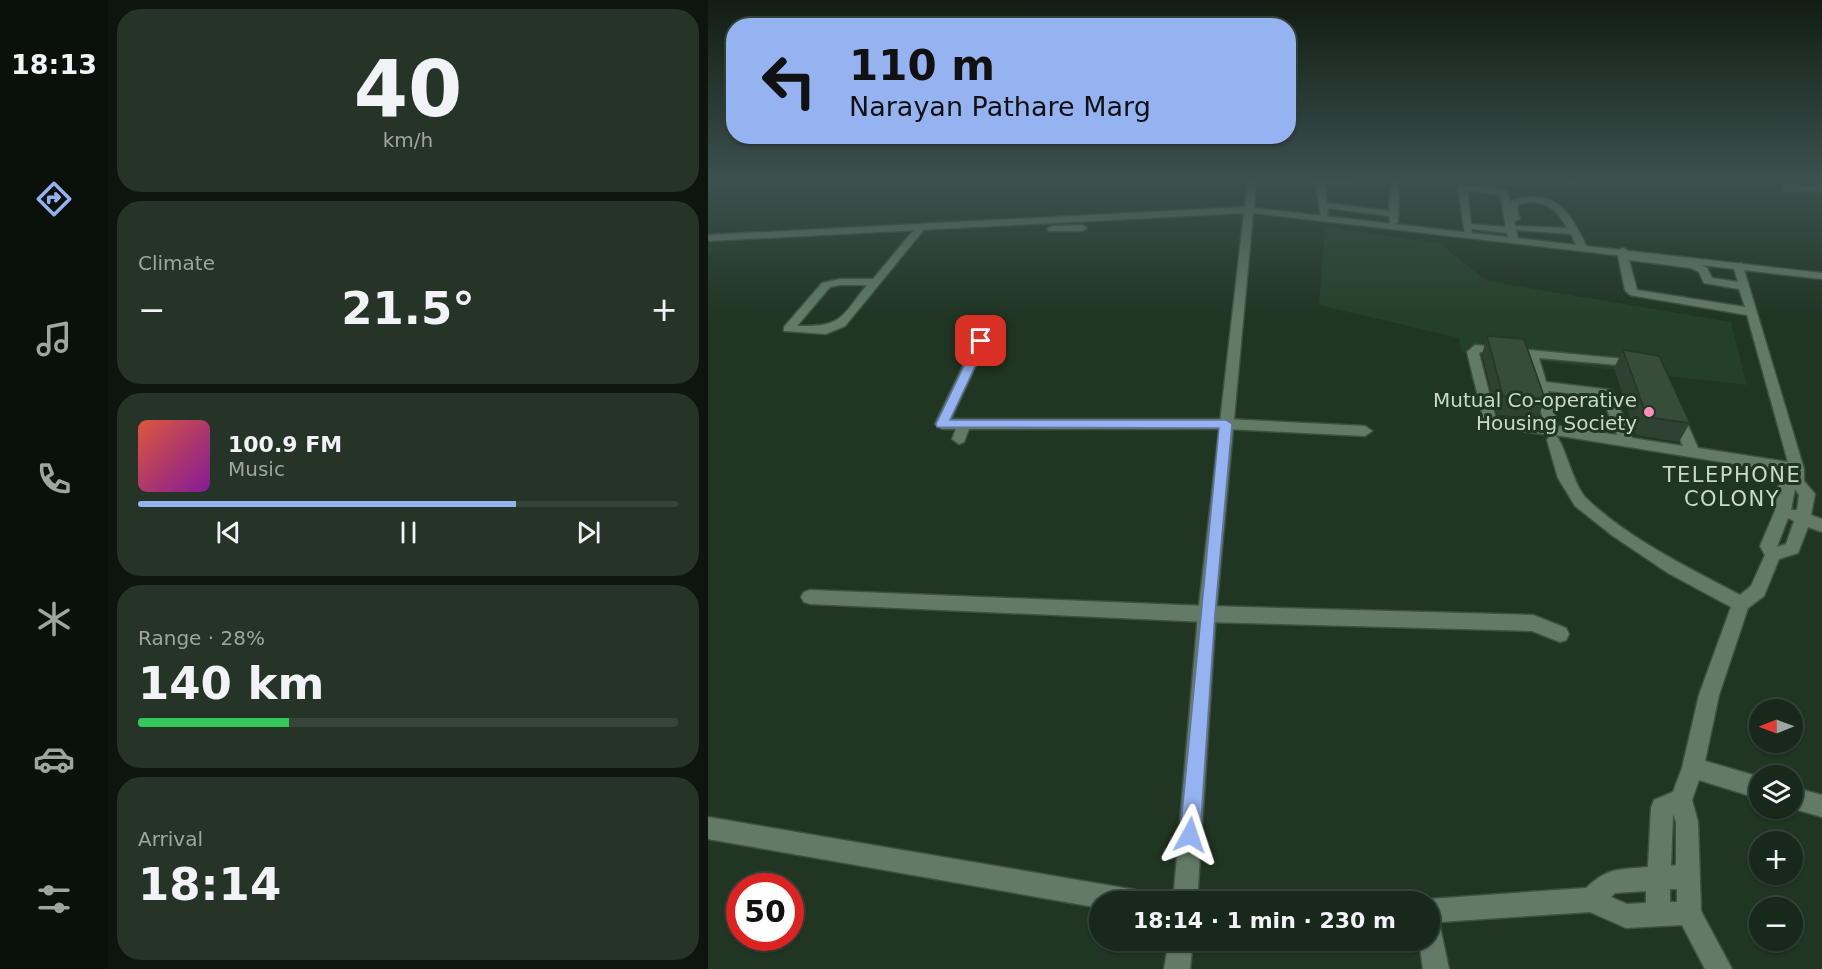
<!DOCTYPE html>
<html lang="en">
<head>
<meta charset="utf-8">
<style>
	:root { --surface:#18281a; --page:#253427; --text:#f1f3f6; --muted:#9fa6a2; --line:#364439; --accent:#95b2f1 }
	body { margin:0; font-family:"DejaVu Sans",sans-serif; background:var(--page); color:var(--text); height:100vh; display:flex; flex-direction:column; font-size:22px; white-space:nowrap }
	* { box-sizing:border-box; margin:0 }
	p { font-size:20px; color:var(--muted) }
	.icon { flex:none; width:33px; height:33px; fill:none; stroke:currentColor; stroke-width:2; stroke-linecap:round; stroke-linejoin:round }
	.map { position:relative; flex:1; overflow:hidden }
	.side { display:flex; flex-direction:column; gap:9px; padding:9px; background:#0d160e; width:600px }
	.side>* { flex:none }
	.guide { position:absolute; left:18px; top:18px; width:570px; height:126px; border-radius:24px; box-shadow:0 2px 4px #0004,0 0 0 2px var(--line); background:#95b2f1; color:#111; overflow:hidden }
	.needle { width:39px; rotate:269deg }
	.controls { position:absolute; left:1041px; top:699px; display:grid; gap:12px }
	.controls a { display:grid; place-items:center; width:54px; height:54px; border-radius:50%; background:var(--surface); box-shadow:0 2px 4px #0004,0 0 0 2px var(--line); font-size:30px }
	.speed { position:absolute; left:18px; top:873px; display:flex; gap:12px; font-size:30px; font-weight:700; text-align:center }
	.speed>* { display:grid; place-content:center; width:78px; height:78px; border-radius:50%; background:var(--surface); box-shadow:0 2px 4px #0004,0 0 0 2px var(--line); line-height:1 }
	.speed .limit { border:9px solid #d22; background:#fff; color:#111 }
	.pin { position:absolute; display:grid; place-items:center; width:51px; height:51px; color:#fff; margin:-26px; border-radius:12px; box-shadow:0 3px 9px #0006 }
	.me { position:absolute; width:66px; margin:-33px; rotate:5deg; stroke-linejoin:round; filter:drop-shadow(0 0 4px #0008) }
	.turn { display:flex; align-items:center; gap:21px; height:126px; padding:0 24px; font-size:27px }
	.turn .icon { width:78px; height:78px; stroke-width:2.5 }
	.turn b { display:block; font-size:42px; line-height:51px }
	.big { font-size:45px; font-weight:700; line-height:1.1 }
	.side .card { flex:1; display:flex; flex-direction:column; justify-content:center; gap:9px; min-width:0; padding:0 21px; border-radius:24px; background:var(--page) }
	.side .dial { align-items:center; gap:0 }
	.dial b { font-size:78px; line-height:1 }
	.song { display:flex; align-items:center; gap:18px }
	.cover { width:72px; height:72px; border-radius:9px; background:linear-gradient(135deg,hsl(10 70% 55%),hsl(290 70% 35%)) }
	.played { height:6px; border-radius:3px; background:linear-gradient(90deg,var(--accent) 70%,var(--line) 70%) }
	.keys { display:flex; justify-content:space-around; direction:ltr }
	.heat { display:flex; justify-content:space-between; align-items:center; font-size:33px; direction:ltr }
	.charge { height:9px; border-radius:4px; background:linear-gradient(90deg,#34c759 28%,var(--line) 0) }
	.trip { position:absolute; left:381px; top:891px; width:351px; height:60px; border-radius:30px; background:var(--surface); box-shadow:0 2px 4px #0004,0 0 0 2px var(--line); font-weight:700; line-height:60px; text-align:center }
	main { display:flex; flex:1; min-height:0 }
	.tabs { display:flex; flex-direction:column; width:108px; justify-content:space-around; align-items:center; background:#0a100a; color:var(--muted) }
	.tabs .icon { width:42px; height:42px }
	.tabs .active { color:var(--accent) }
	.tabs b { font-size:27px; color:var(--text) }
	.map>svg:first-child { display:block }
	.built { fill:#254029 }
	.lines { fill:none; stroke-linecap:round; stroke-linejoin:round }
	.street-casing { stroke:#3f5141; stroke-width:3 }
	.secondary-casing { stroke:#3f5141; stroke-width:3 }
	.street { fill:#637b66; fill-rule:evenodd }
	.secondary { fill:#637b66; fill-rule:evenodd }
	.wall { fill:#2f4231 }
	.shaded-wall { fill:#263628 }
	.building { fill:#374d39; stroke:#263628; stroke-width:1.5 }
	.route { fill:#95b2f1; stroke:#61749d; stroke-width:1.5 }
	.poi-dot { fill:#fe8ebc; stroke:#203522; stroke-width:2 }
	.labels { text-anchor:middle; stroke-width:6; stroke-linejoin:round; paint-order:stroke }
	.poi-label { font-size:20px; fill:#cbd8cc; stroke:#203522; text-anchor:end }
	.neighbourhood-label { font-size:21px; letter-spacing:1.5px; fill:#cbd8cc; stroke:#203522 }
</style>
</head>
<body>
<main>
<nav class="tabs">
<b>18:13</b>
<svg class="icon active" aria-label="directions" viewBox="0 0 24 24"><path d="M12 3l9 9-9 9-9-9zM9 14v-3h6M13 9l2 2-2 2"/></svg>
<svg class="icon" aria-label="music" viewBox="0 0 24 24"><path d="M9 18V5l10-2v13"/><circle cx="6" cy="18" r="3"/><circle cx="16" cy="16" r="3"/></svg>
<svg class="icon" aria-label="phone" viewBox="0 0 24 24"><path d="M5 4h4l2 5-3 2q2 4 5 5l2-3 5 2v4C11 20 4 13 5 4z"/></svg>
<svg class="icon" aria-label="climate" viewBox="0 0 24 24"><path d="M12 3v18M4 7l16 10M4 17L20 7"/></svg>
<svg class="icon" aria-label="car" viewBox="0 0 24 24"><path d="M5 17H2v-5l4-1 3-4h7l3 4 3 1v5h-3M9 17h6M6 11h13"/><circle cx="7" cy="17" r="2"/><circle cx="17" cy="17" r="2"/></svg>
<svg class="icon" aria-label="filters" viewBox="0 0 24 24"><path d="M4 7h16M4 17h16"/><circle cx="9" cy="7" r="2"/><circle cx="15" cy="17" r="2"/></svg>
</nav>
<section class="side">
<div class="card dial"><b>40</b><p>km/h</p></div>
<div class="card"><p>Climate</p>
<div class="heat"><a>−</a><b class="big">21.5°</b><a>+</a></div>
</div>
<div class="card">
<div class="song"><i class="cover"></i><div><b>100.9 FM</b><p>Music</p></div></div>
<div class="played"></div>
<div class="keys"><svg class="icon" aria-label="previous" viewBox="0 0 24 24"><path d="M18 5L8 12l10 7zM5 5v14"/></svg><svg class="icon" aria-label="pause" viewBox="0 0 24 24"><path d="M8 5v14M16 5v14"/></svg><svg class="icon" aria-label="next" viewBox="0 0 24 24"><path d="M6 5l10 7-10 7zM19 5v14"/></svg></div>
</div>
<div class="card"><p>Range · 28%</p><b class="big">140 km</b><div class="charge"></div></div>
<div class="card"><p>Arrival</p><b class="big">18:14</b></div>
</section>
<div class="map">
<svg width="1114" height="969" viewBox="0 0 1114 969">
	<rect width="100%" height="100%" fill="#203522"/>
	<path class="built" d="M617,227L731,243L779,281L1023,322L1039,385L754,352L751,338L611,305Z"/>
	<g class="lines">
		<g class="street-casing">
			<path id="street" d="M607,181H645L632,187L616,183L619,203L681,211L683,181H691L690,223L682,225L681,216L620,208L619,217H613Z
				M857,181H866L868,185L861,187Z
				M754,184L799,191L802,202C808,198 817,197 824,197C855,196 867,223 879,247L870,249L863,234L808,230L810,239L805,242L800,239L799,233L764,229L763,236H757L750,187ZM759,190L792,195L798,227L763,224ZM821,202C841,202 850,211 859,228L807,226L806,222L812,219L809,209L811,204Z
				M1078,185L1114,186V192L1075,190V186Z
				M210,225L218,227L137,326L118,334L76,331V327L114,283L132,279H165ZM132,285H159C132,318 135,327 89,326L122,287Z
				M344,226L374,225L379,228L374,231H341L339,229Z
				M914,248L918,249L920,254L989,263L999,268L1004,278L1030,282L1025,265L1034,263L1096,469V481L1107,494L1103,515L1114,519V532L1100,527L1090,553L1071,559L1056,596L1040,608L1011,695L997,761L1052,777V799L991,780L984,800L990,822L993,911L1024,969H997L974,925L918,928L882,912L731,922L741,969H715L711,940H722V902H716L722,899L878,888C901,867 909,870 940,867L943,808L946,800L965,792L974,768L991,695L1023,607L960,573L905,536L867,506L850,478L839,440L841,437L846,435C856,438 864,485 879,499C921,539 981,568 1032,595L1043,586L1057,555L1052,546L1067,511L1070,487L1073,483L1082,479V473L853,436L787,428L776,421L759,352L767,345L928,360L934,364L932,367L831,358L838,382L904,390L924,438L975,446L961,414L968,410L975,414L990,448L1080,462L1039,315L922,295L917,290L909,251ZM921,260L983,268L991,272L996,283L1031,289L1037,307L929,290ZM773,352L819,357L836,424L791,419L787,416L771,353ZM840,391L894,397L909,435L850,426ZM1087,489L1091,495L1089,510H1083ZM1080,518L1086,521L1078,544L1069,547ZM965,814L968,822V865L963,866ZM962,889H969V902H962ZM938,891V903L919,904L903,897L907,893Z
				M273,337L279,341L243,419H518L657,426L664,431L657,436L518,429H261L256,442L251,444L244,439L248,429H234L227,424L267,341Z
				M102,590L499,606L825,615L858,628L861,634L858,640L852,642L824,631L499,622L102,604L96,602L93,597L96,592Z
				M1084,787L1114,795V817L1083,808Z
				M0,817L428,890L436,894L440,902H392V908L0,839Z"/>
		</g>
		<g class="secondary-casing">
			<path id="secondary" d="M540,181H548L546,208L1114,273V279L545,213L508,614L489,902H465L490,614L536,213L0,241V235L537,207Z
				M461,940H485L482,969H456Z"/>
		</g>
		<use href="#street" class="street"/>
		<use href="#secondary" class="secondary"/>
	</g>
	<path class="wall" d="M779,336L837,399L830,418L789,415L774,354Z
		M915,350L982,423L971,442L928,435L906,368Z"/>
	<path class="shaded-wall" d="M0,240L7,251L0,257Z"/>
	<path class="building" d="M779,336L816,339L837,399L795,396Z
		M915,350L951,356L982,423L939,417Z"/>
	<linearGradient id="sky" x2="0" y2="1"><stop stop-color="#121d13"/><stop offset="0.57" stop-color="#3c514f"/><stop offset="1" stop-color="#3c514f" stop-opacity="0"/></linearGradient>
	<rect width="1114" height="317" fill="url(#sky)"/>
	<path class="route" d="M273,338L279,341L242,420H518L524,424L507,614L492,835L489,842L482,845L475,842L472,835L511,428L229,427L228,424L268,341Z"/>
	<circle class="poi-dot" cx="941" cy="412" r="6"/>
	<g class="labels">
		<g class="poi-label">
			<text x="929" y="407">Mutual Co-operative<tspan x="929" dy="23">Housing Society</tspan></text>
		</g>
		<g class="neighbourhood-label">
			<text x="1024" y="482">TELEPHONE<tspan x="1024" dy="24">COLONY</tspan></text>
		</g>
	</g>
</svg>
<div class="controls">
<a><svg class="needle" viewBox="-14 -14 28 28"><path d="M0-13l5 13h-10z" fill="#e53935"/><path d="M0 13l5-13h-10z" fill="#9fa6a2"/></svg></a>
<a><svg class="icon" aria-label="layers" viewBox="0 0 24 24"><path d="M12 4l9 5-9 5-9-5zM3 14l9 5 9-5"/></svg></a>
<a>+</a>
<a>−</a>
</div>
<div class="speed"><div class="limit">50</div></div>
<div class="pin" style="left:273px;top:341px;background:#d93025"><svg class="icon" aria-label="arrive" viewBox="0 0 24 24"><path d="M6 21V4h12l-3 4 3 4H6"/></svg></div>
<svg class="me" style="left:482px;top:835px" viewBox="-20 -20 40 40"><path d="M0-17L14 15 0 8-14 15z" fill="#95b2f1" stroke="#fff" stroke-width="4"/></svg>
<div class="trip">18:14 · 1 min · 230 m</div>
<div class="guide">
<div class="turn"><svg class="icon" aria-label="left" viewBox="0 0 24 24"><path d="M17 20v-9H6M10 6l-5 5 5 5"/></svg><div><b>110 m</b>Narayan Pathare Marg</div></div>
</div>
</div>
</main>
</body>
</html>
